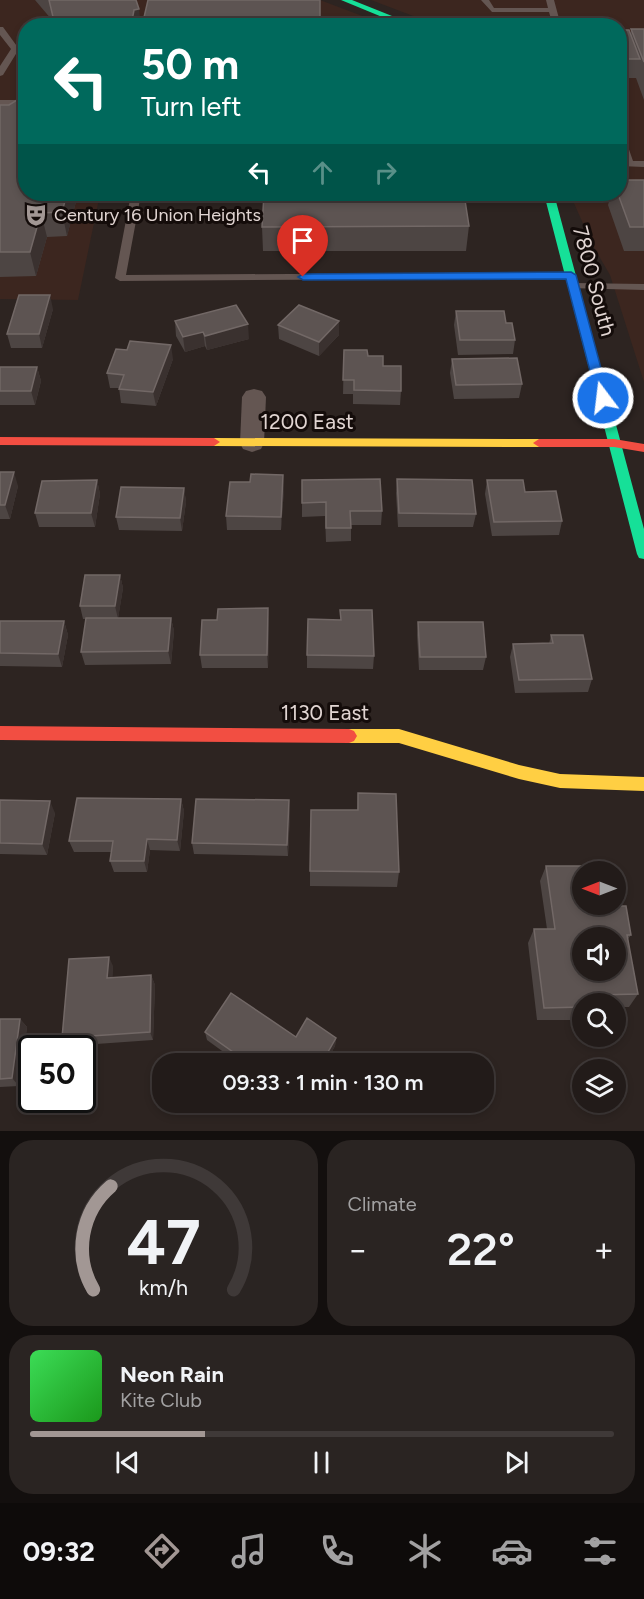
<!DOCTYPE html>
<html lang="en">
<head>
<meta charset="utf-8">
<style>
	:root { --surface:#221b19; --page:#2a2422; --text:#f1f3f6; --muted:#a2a1a2; --line:#3f3938; --accent:#a29794 }
	body { margin:0; font-family:Figtree,sans-serif; background:var(--page); color:var(--text); height:100vh; display:flex; flex-direction:column; font-size:22px; white-space:nowrap }
	* { box-sizing:border-box; margin:0 }
	p { font-size:20px; color:var(--muted) }
	.icon { flex:none; width:33px; height:33px; fill:none; stroke:currentColor; stroke-width:2; stroke-linecap:round; stroke-linejoin:round }
	.map { position:relative; height:1131px; overflow:hidden }
	.drawer { display:flex; flex-direction:column; gap:9px; padding:9px; background:#130f0e; flex:1 }
	.drawer>* { flex:none }
	.hud { position:absolute; left:18px; top:18px; width:609px; height:183px; border-radius:24px; box-shadow:0 3px 9px #0003,0 0 0 2px var(--line); background:#00695c; color:#fff; overflow:hidden }
	.needle { width:39px; rotate:270deg }
	.tools { position:absolute; left:572px; top:861px; display:grid; gap:12px }
	.tools a { display:grid; place-items:center; width:54px; height:54px; border-radius:50%; background:var(--surface); box-shadow:0 3px 9px #0003,0 0 0 2px var(--line); font-size:30px }
	.speed { position:absolute; left:18px; top:1035px; display:flex; gap:12px; font-size:30px; font-weight:700; text-align:center }
	.speed>* { display:grid; place-content:center; width:78px; height:78px; border-radius:50%; background:var(--surface); box-shadow:0 3px 9px #0003,0 0 0 2px var(--line); line-height:1 }
	.speed .limit { border:3px solid #111; border-radius:9px; background:#fff; color:#111 }
	.pin { position:absolute; display:grid; place-items:center; width:51px; height:51px; color:#fff; margin:-62px -26px; border-radius:50% 50% 50% 0; rotate:-45deg; box-shadow:0 0 6px #0007 }
	.pin .icon { rotate:45deg }
	.me { position:absolute; width:66px; margin:-33px; rotate:345deg; stroke-linejoin:round; filter:drop-shadow(0 0 4px #0008) }
	.turn { display:flex; align-items:center; gap:21px; height:126px; padding:0 24px; font-size:27px }
	.turn .icon { width:78px; height:78px; stroke-width:2.5 }
	.turn b { display:block; font-size:42px; line-height:51px }
	.lanes { display:flex; align-items:center; height:57px; padding:0 24px; background:#0003; justify-content:center; gap:30px; direction:ltr }
	.lanes .off { opacity:.35 }
	.big { font-size:45px; font-weight:600; line-height:1.1 }
	.drawer .tile { flex:1; display:flex; flex-direction:column; justify-content:center; gap:9px; min-width:0; padding:0 21px; border-radius:24px; background:var(--page) }
	.drawer .dial { align-items:center; gap:0 }
	.dial svg { height:156px; overflow:visible; fill:none; stroke:var(--line); stroke-width:7; stroke-linecap:round; text-anchor:middle }
	.dial text { fill:var(--text); stroke:none }
	.song { display:flex; align-items:center; gap:18px }
	.cover { width:72px; height:72px; border-radius:9px; background:linear-gradient(135deg,hsl(130 70% 55%),hsl(120 70% 35%)) }
	.played { height:6px; border-radius:3px; background:linear-gradient(90deg,var(--accent) 30%,var(--line) 30%) }
	.keys { display:flex; justify-content:space-around; direction:ltr }
	.heat { display:flex; justify-content:space-between; align-items:center; font-size:33px; direction:ltr }
	.drawer .tiles { flex:1; display:grid; gap:9px; grid-template-columns:1fr 1fr }
	.tile:last-child { grid-column:span 2 }
	.trip { position:absolute; left:152px; top:1053px; width:342px; height:60px; border-radius:24px; background:var(--surface); box-shadow:0 3px 9px #0003,0 0 0 2px var(--line); font-weight:600; line-height:60px; text-align:center }
	.tab-bar { display:flex; height:96px; justify-content:space-around; align-items:center; background:#0e0b0a; color:var(--muted) }
	.tab-bar .icon { width:42px; height:42px }
	.tab-bar .current { color:var(--accent) }
	.tab-bar b { font-size:27px; color:var(--text) }
	.map>svg:first-child { display:block }
	.built { fill:#3c261f }
	.lines { fill:none; stroke-linecap:round; stroke-linejoin:round }
	.lane { fill:#645652; fill-rule:evenodd }
	.street { fill:#645652; fill-rule:evenodd }
	.fast { fill:#16e098; fill-rule:evenodd }
	.slow { fill:#ffcf43; fill-rule:evenodd }
	.jam { fill:#f24e42; fill-rule:evenodd }
	.wall { fill:#4d4543 }
	.shaded-wall { fill:#3a312f }
	.building { fill:#5d5452; stroke:#726866; stroke-width:1.5; fill-rule:evenodd }
	.route { fill:#1a73e8; stroke:#114b97; stroke-width:1.5 }
	.labels { text-anchor:middle; stroke-width:6; stroke-linejoin:round; paint-order:stroke }
	.far-poi-label { font-size:18px; fill:#e1d5d2; stroke:#140c0a; text-anchor:start }
	.street-label { font-size:21px; fill:#e1d5d2; stroke:#140c0a }
</style>
</head>
<body>
<div class="map">
<svg width="644" height="1131" viewBox="0 0 644 1131">
	<rect width="100%" height="100%" fill="#2d2421"/>
	<path class="built" d="M0,0H320L386,25L26,26V194H100L78,300L0,299Z
		M371,0H644V382L610,275L592,244L570,194H620V26L437,25Z"/>
	<g class="lines">
		<path class="lane" d="M481,0H489L494,8H548L546,0H554L561,26H553L549,12H492Z
			M0,27H3L19,49L3,75L0,76V66L11,49L0,35Z
			M0,100H26V106H0Z
			M620,135L625,138L633,161H644V167L620,166V160H623L620,150Z
			M131,194H141L126,275L571,272L576,275L571,278L120,281L115,278Z
			M573,283L644,284V290L569,288L568,286Z"/>
		<path class="street" d="M254,389L262,391L266,397L264,443L261,449L252,452L243,449L240,443L242,397L246,391Z"/>
		<path class="fast" d="M341,0H352L417,26H404Z
			M544,194H554L644,529V559L639,558L637,554Z"/>
		<path class="slow" d="M214,438L539,439L545,443L539,447L214,446L208,442Z
			M349,729H399L519,765L560,774L644,777V791L560,788L519,779L399,743H349L344,741L341,736L344,731Z"/>
		<path class="jam" d="M0,437L214,438L220,442L214,446L0,445Z
			M539,439H614L644,444V452L614,447H539L533,443Z
			M0,726L349,729L354,731L357,736L354,741L349,743L0,740Z"/>
	</g>
	<path class="wall" d="M35,0H136L53,23L52,20Z
		M631,29H644V100L636,78H620V30L631,33Z
		M0,105L26,194H78L67,236L47,237L36,276L0,277Z
		M644,180V251H624L608,205L611,194H620Z
		M469,226L466,251H263L262,227Z
		M53,309L42,348H11L7,334Z
		M456,311L506,323L515,340L513,354L458,355L454,325Z
		M175,321L249,339L207,350L205,346L185,352L176,336Z
		M339,321V335L319,356L279,339L278,325Z
		M344,350L383,366L401,391L400,405L353,404V394H343Z
		M173,359L156,406L121,403L119,388H110L107,373Z
		M452,359L522,384L519,398L454,399L450,373Z
		M0,367H37L41,381L35,405H0Z
		M0,472L18,486L10,519H0Z
		M397,479L476,514L473,527H398L396,493Z
		M97,480L100,494L95,527H39L35,513Z
		M302,480L382,511L381,525H351V541L326,542L325,516L302,517Z
		M487,480L525,492L562,521L559,535L492,536L485,494Z
		M250,482L284,489L281,530H227L226,516Z
		M184,488L186,502L182,531L119,530L116,517Z
		M120,575L123,588L118,618H171L174,631L171,664L85,665L81,652L86,619H83L80,606Z
		M0,621H64L68,635L62,667L0,666Z
		M269,622L268,668H202L200,655Z
		M418,622L486,657L483,670H419L417,635Z
		M551,635L592,679L588,692L515,693L510,657L513,644H549Z
		M307,655L374,656L373,669L307,668Z
		M358,793L399,872L397,887L310,886V871L357,810Z
		M181,799L184,811L180,851L150,850L147,872H114L110,861L111,852H74L69,841Z
		M0,800L55,813L47,855L0,854Z
		M290,811L288,856L194,854L192,843Z
		M546,866L582,872L631,935L628,939L638,994L629,1007H615V1004H582V1020H537L528,943L534,929H547L540,881Z
		M113,966L112,978L151,975L155,985L153,1040L68,1046L62,1038Z
		M0,1019H20L27,1027L19,1086L0,1087Z
		M205,1032L336,1038L335,1046L325,1064H240L207,1040Z"/>
	<path class="shaded-wall" d="M139,9L141,26H131L134,10Z
		M67,194H78L67,236L62,212Z
		M41,213L47,237L36,276L30,252Z
		M50,295L53,309L42,348L39,334Z
		M339,321V335L319,356V342Z
		M248,324L249,339L207,350L205,336Z
		M203,332L205,346L185,352L183,337Z
		M171,345L173,359L156,406L153,392Z
		M37,367L41,381L35,405L31,391Z
		M14,472L18,486L10,519L5,505Z
		M283,475L284,489L281,530V517Z
		M97,480L100,494L95,527L91,513Z
		M184,488L186,502L182,531L180,518Z
		M120,575L123,588L118,619L115,606Z
		M268,608L269,622L268,668L267,655Z
		M171,618L174,631L171,664L168,651Z
		M64,621L68,635L62,667L58,654Z
		M181,799L184,811L180,851L177,840Z
		M289,800L290,811L288,856L287,845Z
		M50,801L55,813L47,855L42,844Z
		M147,839L150,850L147,872L144,861Z
		M109,957L113,966L112,988L107,978Z
		M151,975L155,985L153,1040L150,1032Z
		M20,1019L27,1027L19,1086L12,1078Z
		M336,1038L335,1046L325,1064H321Z"/>
	<path class="building" d="M49,0H136L139,9L134,10L131,26H53L54,21Z
		M148,0H320V26H142Z
		M631,29H644V62Z
		M620,30H629L640,59H620Z
		M17,100H26V194H67L62,212L41,213L30,252H0V105H9Z
		M620,180H644V227H630L618,194H620Z
		M264,194H464L469,226L262,227Z
		M19,295H50L39,334H7Z
		M236,305L248,324L205,336L203,332L183,337L175,321Z
		M299,305L339,321L319,342L278,325Z
		M456,311H504L506,323H512L515,340H460Z
		M130,341L171,345L153,392L119,389L124,375L107,373L116,349L127,350Z
		M344,350H367L368,356H383V366H401V391L354,390V380H343Z
		M517,358L522,384L456,385L452,359Z
		M0,367H37L31,391H0Z
		M0,472H14L5,505H0Z
		M251,474L283,475L281,517L226,516L230,482H250Z
		M380,479L382,511H350L351,528H326V502L302,503V480Z
		M397,479L472,480L476,514L399,513Z
		M97,480L91,513H35L42,481Z
		M487,480H523L525,492L556,491L562,521L494,522Z
		M121,487L184,488L180,518L116,517Z
		M85,575H120L115,606H80Z
		M268,608L267,655H200L202,620H217L218,609Z
		M340,610H372L374,656L307,655L308,619L341,620Z
		M86,618H171L168,651L81,652Z
		M0,621H64L58,654L0,653Z
		M418,622H483L486,657H420Z
		M551,635H583L592,679L519,680L513,644L553,643Z
		M358,793L396,794L399,872L310,871L311,810H358Z
		M77,798L181,799L177,840L147,839L144,861H110L113,841H69Z
		M196,799L289,800L287,845L192,843Z
		M0,800L50,801L42,844L0,843Z
		M546,866H607L608,872H582V904H614V906H626L631,935H627L638,994L596,995L597,1004H582V1007L544,1008L534,929H555ZM582,938H615V970H582Z
		M109,957L107,978L151,975L150,1032L62,1038L69,959Z
		M231,993L296,1037L307,1018L336,1038L321,1064H250L205,1032Z
		M0,1019H20L12,1078L0,1079Z"/>
	<path class="route" d="M571,272L576,275L609,398L603,402L597,398L566,279L303,280L298,277L303,274Z"/>
	<defs>
		<g id="theatre-bare" transform="scale(1.8)"><path d="M-5-5.5Q0-4 5-5.5V0Q5 5 0 6Q-5 5-5 0ZM-3.3-2.5H-1v1.5H-3.3ZM1-2.5H3.3v1.5H1ZM-2.8 1Q0 5.5 2.8 1Z" fill="#a29794" stroke="#140c0a" stroke-width="2.5" paint-order="stroke"/></g>
	</defs>
	<g fill-rule="evenodd">
		<use href="#theatre-bare" x="36" y="215"/>
	</g>
	<g class="labels">
		<g class="far-poi-label">
			<text x="54" y="221">Century 16 Union Heights</text>
		</g>
		<g class="street-label">
			<text transform="translate(594 281) rotate(75)" y="7">7800 South</text>
			<text x="307" y="429">1200 East</text>
			<text x="325" y="720">1130 East</text>
		</g>
	</g>
</svg>
<div class="tools">
<a><svg class="needle" viewBox="-14 -14 28 28"><path d="M0-13l5 13h-10z" fill="#e53935"/><path d="M0 13l5-13h-10z" fill="#a2a1a2"/></svg></a>
<a><svg class="icon" aria-label="sound" viewBox="0 0 24 24"><path d="M4 9h4l5-4v14l-5-4H4zM17 9q2 3 0 6"/></svg></a>
<a><svg class="icon" aria-label="search" viewBox="0 0 24 24"><circle cx="10" cy="10" r="6"/><path d="M15 15l6 6"/></svg></a>
<a><svg class="icon" aria-label="layers" viewBox="0 0 24 24"><path d="M12 4l9 5-9 5-9-5zM3 14l9 5 9-5"/></svg></a>
</div>
<div class="speed"><div class="limit">50</div></div>
<div class="pin" style="left:303px;top:277px;background:#d93025"><svg class="icon" aria-label="arrive" viewBox="0 0 24 24"><path d="M6 21V4h12l-3 4 3 4H6"/></svg></div>
<svg class="me" style="left:603px;top:398px" viewBox="-20 -20 40 40"><circle r="17" fill="#1a73e8" stroke="#fff" stroke-width="3"/><path d="M0-11L8 9 0 5-8 9z" fill="#fff"/></svg>
<div class="trip">09:33 · 1 min · 130 m</div>
<div class="hud">
<div class="turn"><svg class="icon" aria-label="left" viewBox="0 0 24 24"><path d="M17 20v-9H6M10 6l-5 5 5 5"/></svg><div><b>50 m</b>Turn left</div></div>
<div class="lanes"><svg class="icon" aria-label="left" viewBox="0 0 24 24"><path d="M17 20v-9H6M10 6l-5 5 5 5"/></svg><svg class="icon off" aria-label="ahead" viewBox="0 0 24 24"><path d="M12 20V5M6 11l6-6 6 6"/></svg><svg class="icon off" aria-label="right" viewBox="0 0 24 24"><path d="M7 20v-9h11M14 6l5 5-5 5"/></svg></div>
</div>
</div>
<section class="drawer">
<div class="tiles">
<div class="tile dial"><svg viewBox="0 0 100 80">
<path d="M14 69A42 42 0 1 1 86 69"/>
<path d="M14 69A42 42 0 0 1 23 16" stroke="#a29794"/>
<text x="50" y="56" font-size="32" font-weight="700">47</text>
<text x="50" y="72" font-size="11">km/h</text>
</svg></div>
<div class="tile"><p>Climate</p>
<div class="heat"><a>−</a><b class="big">22°</b><a>+</a></div>
</div>
<div class="tile">
<div class="song"><i class="cover"></i><div><b>Neon Rain</b><p>Kite Club</p></div></div>
<div class="played"></div>
<div class="keys"><svg class="icon" aria-label="previous" viewBox="0 0 24 24"><path d="M18 5L8 12l10 7zM5 5v14"/></svg><svg class="icon" aria-label="pause" viewBox="0 0 24 24"><path d="M8 5v14M16 5v14"/></svg><svg class="icon" aria-label="next" viewBox="0 0 24 24"><path d="M6 5l10 7-10 7zM19 5v14"/></svg></div>
</div>
</div>
</section>
<nav class="tab-bar">
<b>09:32</b>
<svg class="icon current" aria-label="directions" viewBox="0 0 24 24"><path d="M12 3l9 9-9 9-9-9zM9 14v-3h6M13 9l2 2-2 2"/></svg>
<svg class="icon" aria-label="music" viewBox="0 0 24 24"><path d="M9 18V5l10-2v13"/><circle cx="6" cy="18" r="3"/><circle cx="16" cy="16" r="3"/></svg>
<svg class="icon" aria-label="phone" viewBox="0 0 24 24"><path d="M5 4h4l2 5-3 2q2 4 5 5l2-3 5 2v4C11 20 4 13 5 4z"/></svg>
<svg class="icon" aria-label="climate" viewBox="0 0 24 24"><path d="M12 3v18M4 7l16 10M4 17L20 7"/></svg>
<svg class="icon" aria-label="car" viewBox="0 0 24 24"><path d="M5 17H2v-5l4-1 3-4h7l3 4 3 1v5h-3M9 17h6M6 11h13"/><circle cx="7" cy="17" r="2"/><circle cx="17" cy="17" r="2"/></svg>
<svg class="icon" aria-label="filters" viewBox="0 0 24 24"><path d="M4 7h16M4 17h16"/><circle cx="9" cy="7" r="2"/><circle cx="15" cy="17" r="2"/></svg>
</nav>
</body>
</html>
